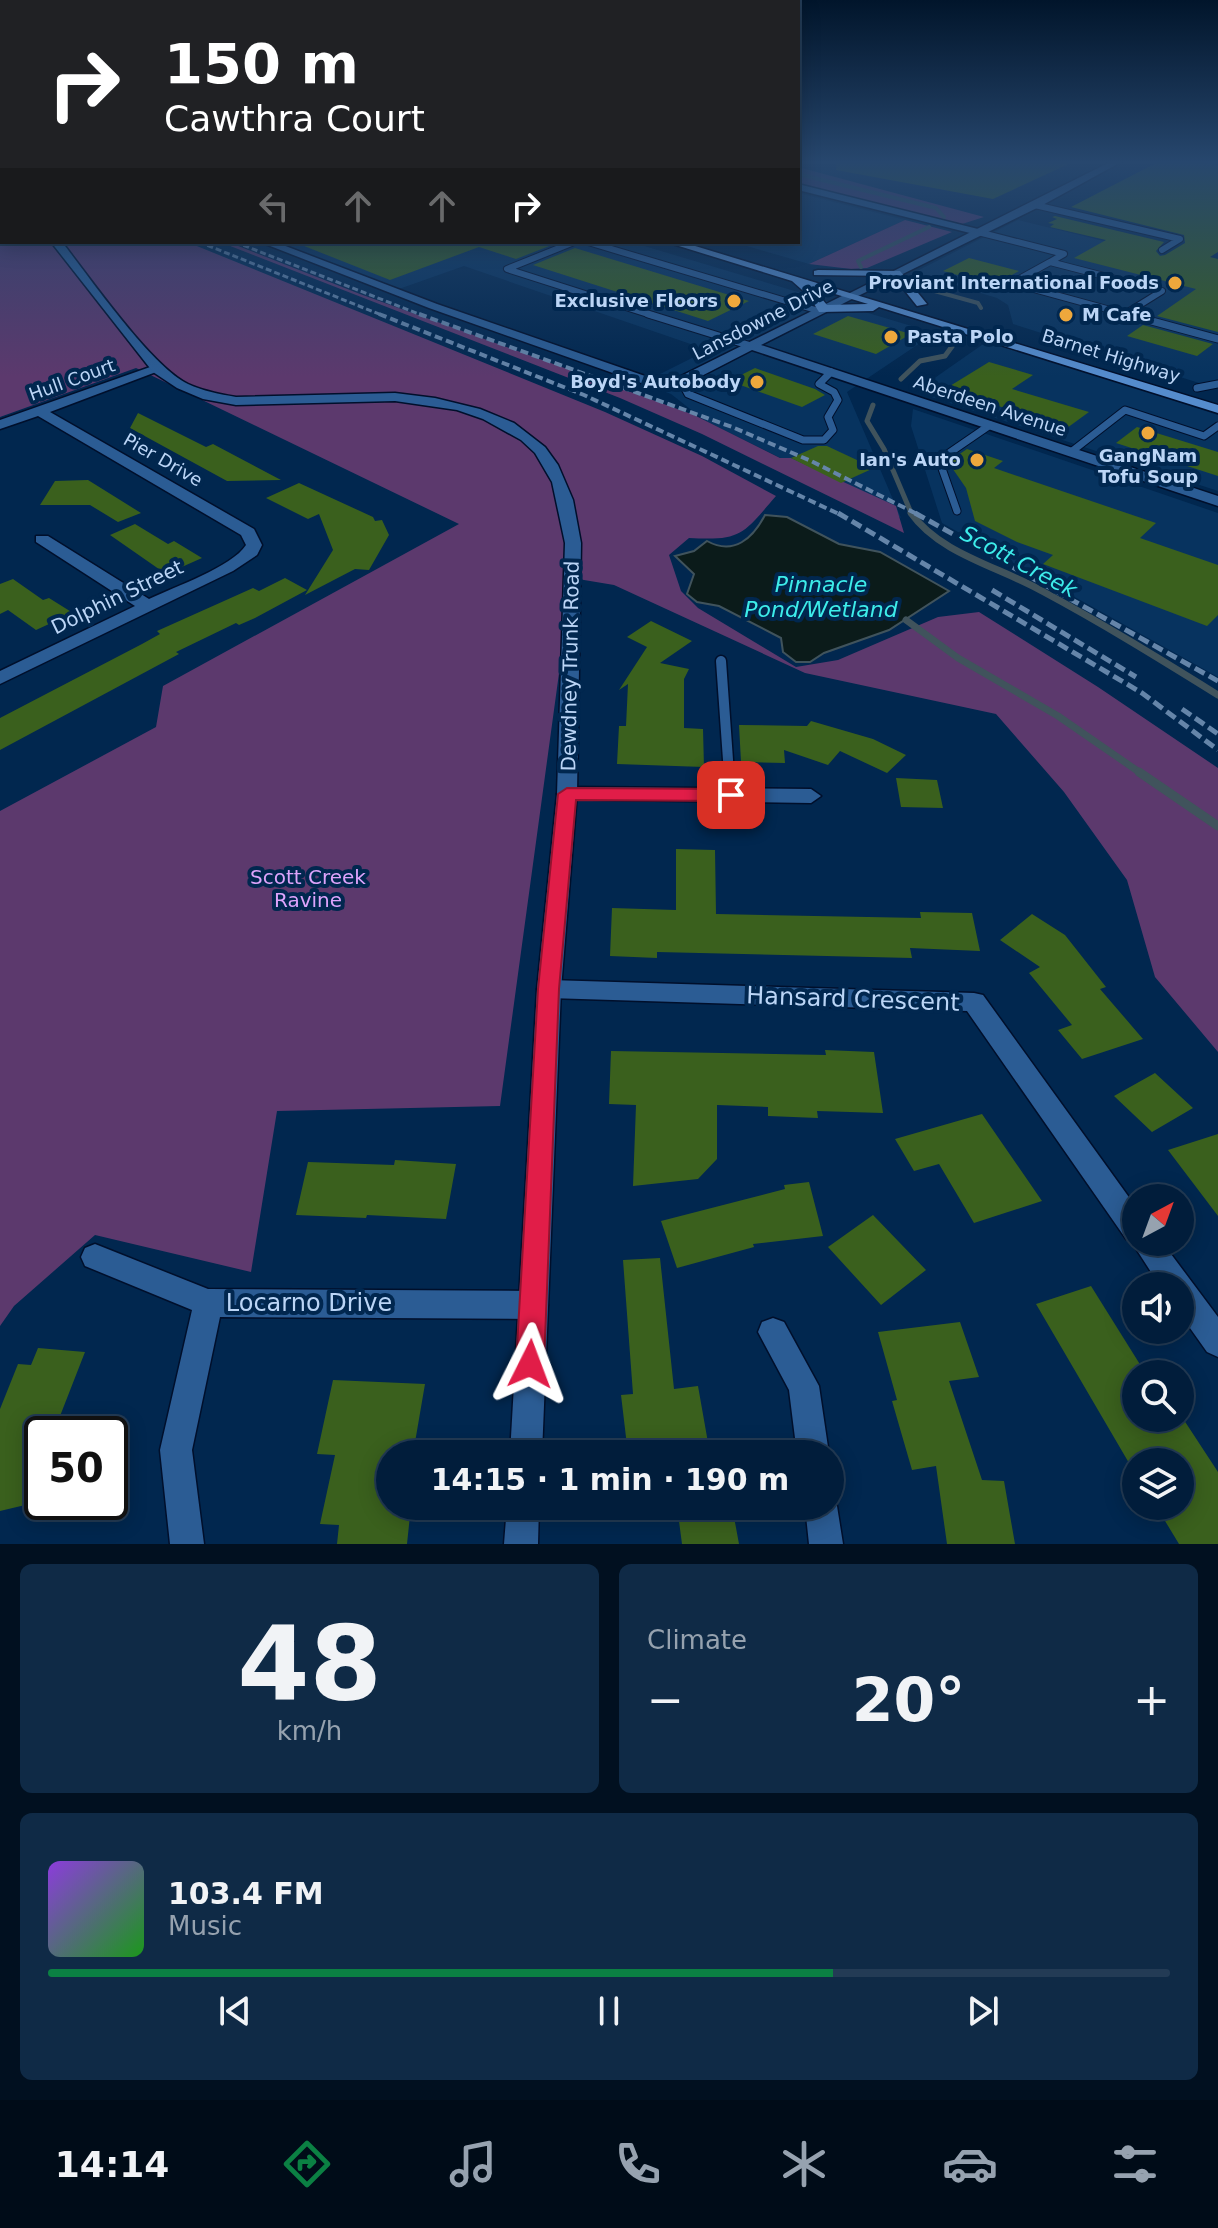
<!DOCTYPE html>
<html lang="en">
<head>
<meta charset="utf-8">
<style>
	:root { --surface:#011d3b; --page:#0f2a46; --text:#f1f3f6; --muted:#96a2af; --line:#233b55; --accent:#0b8043 }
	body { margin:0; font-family:"DejaVu Sans",sans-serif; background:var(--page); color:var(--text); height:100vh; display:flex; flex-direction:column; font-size:30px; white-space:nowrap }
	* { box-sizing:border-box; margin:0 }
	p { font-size:26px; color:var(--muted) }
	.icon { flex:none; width:44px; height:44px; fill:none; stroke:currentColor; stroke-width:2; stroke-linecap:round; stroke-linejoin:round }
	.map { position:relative; height:1544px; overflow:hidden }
	.sheet { display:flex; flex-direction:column; gap:20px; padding:20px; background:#011020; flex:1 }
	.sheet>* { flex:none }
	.banner { position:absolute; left:0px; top:0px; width:800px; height:244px; box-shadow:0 4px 20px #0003,0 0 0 2px var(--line); background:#202124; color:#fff; overflow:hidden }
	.needle { width:52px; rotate:41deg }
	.buttons { position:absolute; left:1122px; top:1184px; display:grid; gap:16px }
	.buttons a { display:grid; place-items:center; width:72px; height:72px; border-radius:50%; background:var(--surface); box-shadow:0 4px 20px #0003,0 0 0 2px var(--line); font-size:40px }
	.speed { position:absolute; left:24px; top:1416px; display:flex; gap:16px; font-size:40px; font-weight:700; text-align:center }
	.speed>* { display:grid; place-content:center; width:104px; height:104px; border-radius:50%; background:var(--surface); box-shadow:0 4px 20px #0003,0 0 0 2px var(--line); line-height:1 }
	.speed .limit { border:4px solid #111; border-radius:12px; background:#fff; color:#111 }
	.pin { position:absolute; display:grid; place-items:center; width:68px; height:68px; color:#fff; margin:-34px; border-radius:16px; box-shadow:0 4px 12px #0006 }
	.me { position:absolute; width:88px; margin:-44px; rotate:3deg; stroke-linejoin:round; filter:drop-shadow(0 0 6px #0008) }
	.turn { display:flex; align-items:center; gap:28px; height:168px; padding:0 32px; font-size:36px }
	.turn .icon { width:104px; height:104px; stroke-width:2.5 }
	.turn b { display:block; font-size:56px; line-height:68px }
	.lanes { display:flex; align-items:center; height:76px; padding:0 32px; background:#0003; justify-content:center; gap:40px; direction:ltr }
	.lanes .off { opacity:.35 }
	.big { font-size:60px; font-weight:700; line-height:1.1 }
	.sheet .widget { flex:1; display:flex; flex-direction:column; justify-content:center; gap:12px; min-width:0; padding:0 28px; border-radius:12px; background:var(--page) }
	.sheet .dial { align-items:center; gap:0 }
	.dial b { font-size:104px; line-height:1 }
	.song { display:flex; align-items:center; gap:24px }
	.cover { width:96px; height:96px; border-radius:12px; background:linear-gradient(135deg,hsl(270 70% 55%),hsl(120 70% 35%)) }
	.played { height:8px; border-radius:4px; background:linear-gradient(90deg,var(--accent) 70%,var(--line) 70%) }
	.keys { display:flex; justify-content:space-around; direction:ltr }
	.heat { display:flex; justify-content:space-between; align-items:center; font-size:44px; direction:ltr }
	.sheet .tiles { flex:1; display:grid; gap:20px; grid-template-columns:1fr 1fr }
	.widget:last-child { grid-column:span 2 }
	.trip { position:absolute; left:376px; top:1440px; width:468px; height:80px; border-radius:40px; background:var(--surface); box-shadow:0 4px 20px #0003,0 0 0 2px var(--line); font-weight:700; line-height:80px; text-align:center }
	.tabs { display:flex; height:128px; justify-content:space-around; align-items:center; background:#000c18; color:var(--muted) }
	.tabs .icon { width:56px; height:56px }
	.tabs .on { color:var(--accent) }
	.tabs b { font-size:36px; color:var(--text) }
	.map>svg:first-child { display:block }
	.built { fill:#07335f }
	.green { fill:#5c396d }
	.water { fill:#0b1b1a; stroke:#40535c; stroke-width:2 }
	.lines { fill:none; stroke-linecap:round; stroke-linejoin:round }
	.stream-far3 { stroke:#40535c; stroke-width:4 }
	.stream-far2 { stroke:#40535c; stroke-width:5 }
	.stream-far1 { stroke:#40535c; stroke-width:7 }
	.stream { stroke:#40535c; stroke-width:9 }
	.building { fill:#3a601d }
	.lane-far3-casing { stroke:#000f2b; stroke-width:8 }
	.lane-far2-casing { stroke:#000f2b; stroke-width:9 }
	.lane-far1-casing { stroke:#000f2b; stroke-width:13 }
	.lane-casing { stroke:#000f2b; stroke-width:16 }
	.street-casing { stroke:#000f2b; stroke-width:3 }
	.secondary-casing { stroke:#000f2b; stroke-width:3 }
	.primary-casing { stroke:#000f2b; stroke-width:3 }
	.lane-far3 { stroke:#2b5c94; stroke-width:6 }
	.lane-far2 { stroke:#2b5c94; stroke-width:7 }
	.lane-far1 { stroke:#2b5c94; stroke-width:10 }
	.lane { stroke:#2b5c94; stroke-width:13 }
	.street { fill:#2b5c94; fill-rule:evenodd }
	.secondary { fill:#2b5c94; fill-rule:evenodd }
	.primary { fill:#558ccd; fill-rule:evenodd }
	.rail-far2 { stroke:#6585a9; stroke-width:3; stroke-dasharray:6 3; stroke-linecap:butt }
	.rail-far1 { stroke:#6585a9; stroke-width:4; stroke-dasharray:8 4; stroke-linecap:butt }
	.rail { stroke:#6585a9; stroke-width:5; stroke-dasharray:11 5; stroke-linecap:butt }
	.route { fill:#e11d48; stroke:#92132f; stroke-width:2 }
	.poi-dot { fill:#eea83c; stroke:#01274f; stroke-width:3 }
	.labels { text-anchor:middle; stroke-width:8; stroke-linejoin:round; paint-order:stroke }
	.far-poi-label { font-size:18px; font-weight:bold; fill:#bbd5f6; stroke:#01274f; text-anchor:end }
	.far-street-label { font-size:18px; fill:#bbd5f6; stroke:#01274f }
	.street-label { font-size:20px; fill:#bbd5f6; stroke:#01274f }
	.park-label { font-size:20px; fill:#dda3fb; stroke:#01274f }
	.water-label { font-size:22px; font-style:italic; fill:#3decea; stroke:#01274f }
	.near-street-label { font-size:24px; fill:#bbd5f6; stroke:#01274f }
</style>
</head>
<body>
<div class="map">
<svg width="1218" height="1544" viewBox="0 0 1218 1544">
	<rect width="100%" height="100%" fill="#01274f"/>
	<path class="built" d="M798,193L905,220L809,264L733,242H798Z
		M1018,220L1218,269V389L1013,324L1008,305L997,298L913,273Z
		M276,242H631L935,333L847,392L901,518L704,420L671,394L642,383L708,350L464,266L399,289Z
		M989,340L1218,415V491L919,393L926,384Z
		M913,409L1218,513V677L942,523L911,426Z"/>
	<path class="green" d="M0,167L2,242H187L605,412L702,456L776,496C743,534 742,541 689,538L669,555L681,591L698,608L796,667L838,660L938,617L979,612L1098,687L1218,768V1052L1155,977L1127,880L1064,792L996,714L805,673L614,585L572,578L500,1106L277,1111L251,1272L95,1235L14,1306L0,1326V811L156,727L163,686L459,524L136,368L0,417Z
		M798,167L984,217L962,224L798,184Z
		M905,220L952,232L867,268L851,269L809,264Z
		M220,242H228L360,294L694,415L780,458H791L896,506L904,533L702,434L620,398Z"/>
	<path class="water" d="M765,515L787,517L839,544L880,552L949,591L889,630L824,653L810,662H796L783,652L781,638L719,606L697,602L687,594L694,574L675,556L694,551L707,541C734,556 753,538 765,515Z"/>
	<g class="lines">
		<path class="stream-far3" d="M798,174L936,208L944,217
			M861,267L858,261L929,227
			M920,287L978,303L981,308"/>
		<path class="stream-far2" d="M901,379L920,361L945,356L956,341
			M873,405L867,421L884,449L912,515"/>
		<path class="stream-far1" d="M911,513C940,554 1000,567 1042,591C1102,623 1160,659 1218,695
			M906,620L958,658L1058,716L1142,774"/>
		<path class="stream" d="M1139,772L1218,826"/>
	</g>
	<path class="building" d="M837,161H1075L993,199L836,170Z
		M1160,161H1195L1218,165V252L1210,257L1218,259V332L1157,316L1196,289L1074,258L1106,240L1050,227L1054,224L1048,223L1057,219L1052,217L1055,216L1164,242L1156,251L1160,256L1165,255L1185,243L1184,235L1071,207Z
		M294,242H555L557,243L516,259L479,247L390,280Z
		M575,248L749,301L708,321L533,265Z
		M969,258L1019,271L994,285L943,271Z
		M848,316L911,334L876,354L813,334Z
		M1143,325L1213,344L1197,356L1127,336Z
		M989,362L1033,375L1012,389L1089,412L1067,428L945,389Z
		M755,368L815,389L825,395L802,407L729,381Z
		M138,413L206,447L213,444L281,480L227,481L130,428Z
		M1137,427L1218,452V476L1116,443Z
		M818,446H827L874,468L841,483L791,458Z
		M967,449L1003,461L994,468L1156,523L1140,538L1218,565V615L1207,626L1043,564L1053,555L1017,542L975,521L966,488L948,462Z
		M88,480L141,513L118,522L90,505H40L55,481Z
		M299,483L373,517L375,521L382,520L389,535L369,570L355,569L305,595L333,550L319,514L308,519L266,498Z
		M135,524L168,544L174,541L202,558L166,574L110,535Z
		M285,578L307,590L255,618L239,625L236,623L176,652L179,654L0,750V718L142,644L160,634L157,631L253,588L259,591Z
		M13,579L43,600L49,598L73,613L36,630L8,610L0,614V584Z
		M651,621L692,641L660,663L689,669L684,679V728L703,729L704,767L617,764L619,726H626L628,684L619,690L647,647L627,637Z
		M811,721L873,739L906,755L887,773L840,751L828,765L784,750L785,763L741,762L739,725L807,726Z
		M896,778L937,780L943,808L901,807Z
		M676,849L715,850L716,914L921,918L920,912L972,913L980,951L910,948L912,958L657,952V958L610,956L612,908L676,910Z
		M1032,914L1065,935L1106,987L1100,989L1143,1039L1082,1059L1058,1030L1072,1025L1029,973L1040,967L1000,940Z
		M825,1050L874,1052L883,1113L817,1111L818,1118L768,1116V1107L717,1105V1159L698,1179L633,1186L636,1105L609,1104L611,1051L826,1055Z
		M1155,1073L1193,1108L1152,1132L1114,1096Z
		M982,1114L1042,1201L974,1223L939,1164L914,1171L895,1139Z
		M1218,1134V1216L1168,1150Z
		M395,1160L456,1164L446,1219L367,1215L366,1218L296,1215L308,1162L394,1165Z
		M809,1182L823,1236L753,1244L754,1247L677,1268L661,1221L785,1189L784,1185Z
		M873,1215L926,1270L881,1305L828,1247Z
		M660,1258L674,1389L698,1386L710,1454H628L621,1395L633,1394L623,1260Z
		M1091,1286L1146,1374H1136V1418H1175L1180,1426V1414L1218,1472V1544H1179L1159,1511L1180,1506V1462H1136V1475L1036,1304Z
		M960,1322L979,1377L949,1381L982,1480L1004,1481L1015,1544H947L936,1466L912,1470L892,1401L897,1400L878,1332Z
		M38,1348L85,1352L53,1434L42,1433V1501L0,1511V1409L18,1364L31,1365Z
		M333,1380L425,1384L413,1454H390V1506H411L407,1544H337L339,1525L320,1524L335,1455L317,1454Z
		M677,1506H732L739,1544H682Z"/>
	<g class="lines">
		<g class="lane-far3-casing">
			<path id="lane-far3" d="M1035,205L1180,239L1162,250
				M978,232L1064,254L1050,262L1162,291L1125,314L1131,316
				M574,242L507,269L654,316
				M588,242L819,311
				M1050,262L1012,283L1125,314"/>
		</g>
		<g class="lane-far2-casing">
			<path id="lane-far2" d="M648,314L751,346
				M1126,314L1218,339
				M681,381L688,394L803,440H824L833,430L828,417L838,400L834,392L819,384L831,372
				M1197,388L1218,384
				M1071,452L1125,410L1204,436L1218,426
				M957,511L939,460L990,425"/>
		</g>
		<g class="lane-far1-casing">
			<path id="lane-far1" d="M721,661L729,774"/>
		</g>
		<g class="lane-casing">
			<path id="lane" d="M729,772L731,795"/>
		</g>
		<g class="street-casing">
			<path id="street" d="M798,184L982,230L983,232L978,235L798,190Z
				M260,242H275L437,304L645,376L679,377L848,293H856V297L761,345L1218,496V506L752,350L686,384H644L429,308Z
				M153,366L164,369L50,412L254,529L262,545L257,555L233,571L0,684V671L135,606L36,542V536H48L149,599C174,587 232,567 246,545L241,535L38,416L0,429V420Z
				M567,787L811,789L821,796L811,803L560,799L557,794L560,789Z
				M549,980L974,993L983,995L1136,1207V1242H1162L1218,1317V1357L1207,1352L1180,1314V1286H1160L1131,1241L1126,1239L967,1011L549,998L541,995L537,989L541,983Z
				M95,1244L208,1289L533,1291L543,1295L548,1305L543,1315L533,1319L220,1317L192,1450L204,1544H170L160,1450L192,1310L85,1266L81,1257L85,1248Z
				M773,1318L784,1322L819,1386L829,1454H797L789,1390L758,1332L762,1322Z
				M830,1493L837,1506L843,1544H809L805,1506H830Z"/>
		</g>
		<g class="secondary-casing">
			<path id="secondary" d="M1112,161H1123L1039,207L856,297L846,295Z
				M0,198L2,199V205L0,204Z
				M51,242H62C90,278 151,366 188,384C203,391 219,394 236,397L395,393L435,398L480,409L514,423L545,447L558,465L573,500L581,543L577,794L561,989L542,1454H510L537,989L557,794L565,543L552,482L535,453L521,440L483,419L457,410L395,401L236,405L203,399L177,388L153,372Z
				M507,1506H539L538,1544H504Z"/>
		</g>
		<g class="primary-casing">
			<path id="primary" d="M666,242H682L1218,405V413L879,307L873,311L819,312L809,296L792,281ZM812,287L868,304L827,305Z
				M818,270L900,271L927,304L917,306L893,276L814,275V271Z"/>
		</g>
		<use href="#lane-far3" class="lane-far3"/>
		<use href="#lane-far2" class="lane-far2"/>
		<use href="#lane-far1" class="lane-far1"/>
		<use href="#lane" class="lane"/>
		<use href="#street" class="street"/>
		<use href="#secondary" class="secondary"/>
		<use href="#primary" class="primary"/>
		<path class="rail-far2" d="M199,242L384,316
			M235,242L424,316"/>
		<path class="rail-far1" d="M379,314L584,395L841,515
			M419,314L732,427L811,461L919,515"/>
		<path class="rail" d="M838,513L1142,693L1218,750
			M915,513L1218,681
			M992,590L1136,677
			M1182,709L1218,734"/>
	</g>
	<linearGradient id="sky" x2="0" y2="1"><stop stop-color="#01152b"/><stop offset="0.43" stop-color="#27476e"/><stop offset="1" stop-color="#27476e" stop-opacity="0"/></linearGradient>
	<rect width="1218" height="377" fill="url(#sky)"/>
	<path class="route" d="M567,788L731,789L741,795L731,801L576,800L559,989L544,1364L540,1374L530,1378L520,1374L516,1364L538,989L558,794Z"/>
	<g class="poi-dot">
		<circle cx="1175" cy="283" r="8"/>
		<circle cx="734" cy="301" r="8"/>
		<circle cx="1066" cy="315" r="8"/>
		<circle cx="891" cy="337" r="8"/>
		<circle cx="757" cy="382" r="8"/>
		<circle cx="1148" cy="433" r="8"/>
		<circle cx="977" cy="460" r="8"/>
	</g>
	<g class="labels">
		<g class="far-poi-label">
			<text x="1159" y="289">Proviant International Foods</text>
			<text x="718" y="307">Exclusive Floors</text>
			<text x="1082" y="321" text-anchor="start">M Cafe</text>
			<text x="907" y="343" text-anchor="start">Pasta Polo</text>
			<text x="741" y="388">Boyd's Autobody</text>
			<text x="1148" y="462" text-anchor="middle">GangNam<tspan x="1148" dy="21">Tofu Soup</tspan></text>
			<text x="961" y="466">Ian's Auto</text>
		</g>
		<g class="far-street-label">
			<text transform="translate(763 320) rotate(-27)" y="6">Lansdowne Drive</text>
			<text transform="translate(1111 356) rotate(17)" y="6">Barnet Highway</text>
			<text transform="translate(72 380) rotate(-20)" y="6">Hull Court</text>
			<text transform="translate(990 406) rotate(18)" y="6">Aberdeen Avenue</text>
			<text transform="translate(163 460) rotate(30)" y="6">Pier Drive</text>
		</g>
		<g class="street-label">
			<text transform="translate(117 597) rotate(-26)" y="7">Dolphin Street</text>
			<text transform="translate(570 666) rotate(-89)" y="7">Dewdney Trunk Road</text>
		</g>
		<g class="park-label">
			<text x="308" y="884">Scott Creek<tspan x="308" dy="23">Ravine</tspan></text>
		</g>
		<g class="water-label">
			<text transform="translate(1019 561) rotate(28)" y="8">Scott Creek</text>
			<text x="821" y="592">Pinnacle<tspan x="821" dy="25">Pond/Wetland</tspan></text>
		</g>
		<g class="near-street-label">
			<text transform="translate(853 999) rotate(2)" y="8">Hansard Crescent</text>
			<text x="309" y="1311">Locarno Drive</text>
		</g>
	</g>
</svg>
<div class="buttons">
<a><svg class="needle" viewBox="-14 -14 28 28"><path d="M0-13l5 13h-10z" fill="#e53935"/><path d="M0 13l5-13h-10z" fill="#96a2af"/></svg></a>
<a><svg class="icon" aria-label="sound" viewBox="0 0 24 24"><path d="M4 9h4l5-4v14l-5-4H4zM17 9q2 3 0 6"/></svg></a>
<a><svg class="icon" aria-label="search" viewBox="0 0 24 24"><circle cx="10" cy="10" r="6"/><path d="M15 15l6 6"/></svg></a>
<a><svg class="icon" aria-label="layers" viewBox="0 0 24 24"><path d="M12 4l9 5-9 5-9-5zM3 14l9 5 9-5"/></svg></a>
</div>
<div class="speed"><div class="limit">50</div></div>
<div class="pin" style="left:731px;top:795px;background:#d93025"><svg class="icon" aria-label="arrive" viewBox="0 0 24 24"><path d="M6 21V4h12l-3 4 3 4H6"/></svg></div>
<svg class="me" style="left:530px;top:1364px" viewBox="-20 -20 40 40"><path d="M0-17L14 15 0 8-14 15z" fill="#e11d48" stroke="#fff" stroke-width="4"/></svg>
<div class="trip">14:15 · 1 min · 190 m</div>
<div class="banner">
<div class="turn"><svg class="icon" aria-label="right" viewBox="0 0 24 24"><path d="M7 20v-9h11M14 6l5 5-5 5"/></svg><div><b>150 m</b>Cawthra Court</div></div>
<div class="lanes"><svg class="icon off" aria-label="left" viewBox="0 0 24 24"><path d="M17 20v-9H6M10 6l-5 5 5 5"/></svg><svg class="icon off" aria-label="ahead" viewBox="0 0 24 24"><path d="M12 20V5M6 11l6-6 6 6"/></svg><svg class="icon off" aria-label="ahead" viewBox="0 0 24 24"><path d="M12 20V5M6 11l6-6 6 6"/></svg><svg class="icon" aria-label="right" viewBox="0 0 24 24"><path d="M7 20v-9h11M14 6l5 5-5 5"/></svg></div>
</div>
</div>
<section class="sheet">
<div class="tiles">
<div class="widget dial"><b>48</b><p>km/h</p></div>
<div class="widget"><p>Climate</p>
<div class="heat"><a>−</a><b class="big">20°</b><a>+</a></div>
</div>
<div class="widget">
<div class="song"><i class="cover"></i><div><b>103.4 FM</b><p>Music</p></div></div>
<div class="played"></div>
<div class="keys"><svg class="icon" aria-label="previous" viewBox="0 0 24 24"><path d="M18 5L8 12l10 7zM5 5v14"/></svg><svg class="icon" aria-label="pause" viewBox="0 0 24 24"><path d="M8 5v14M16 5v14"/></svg><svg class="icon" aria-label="next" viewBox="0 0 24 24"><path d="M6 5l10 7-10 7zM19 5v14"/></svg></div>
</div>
</div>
</section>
<nav class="tabs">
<b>14:14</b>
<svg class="icon on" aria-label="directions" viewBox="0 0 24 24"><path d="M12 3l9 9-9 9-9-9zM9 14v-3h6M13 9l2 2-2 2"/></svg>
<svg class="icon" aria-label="music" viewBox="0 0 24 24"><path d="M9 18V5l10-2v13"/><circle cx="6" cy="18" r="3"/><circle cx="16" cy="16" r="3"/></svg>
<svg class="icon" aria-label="phone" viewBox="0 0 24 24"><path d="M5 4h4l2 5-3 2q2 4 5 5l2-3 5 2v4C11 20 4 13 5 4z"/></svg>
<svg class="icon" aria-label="climate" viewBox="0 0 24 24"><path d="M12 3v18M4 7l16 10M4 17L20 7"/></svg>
<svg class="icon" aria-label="car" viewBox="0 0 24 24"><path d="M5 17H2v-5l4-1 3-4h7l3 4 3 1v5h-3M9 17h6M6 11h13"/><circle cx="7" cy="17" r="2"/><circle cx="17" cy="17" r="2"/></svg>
<svg class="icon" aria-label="filters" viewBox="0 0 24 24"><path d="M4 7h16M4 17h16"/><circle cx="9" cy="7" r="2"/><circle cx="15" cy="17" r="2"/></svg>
</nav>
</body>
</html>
